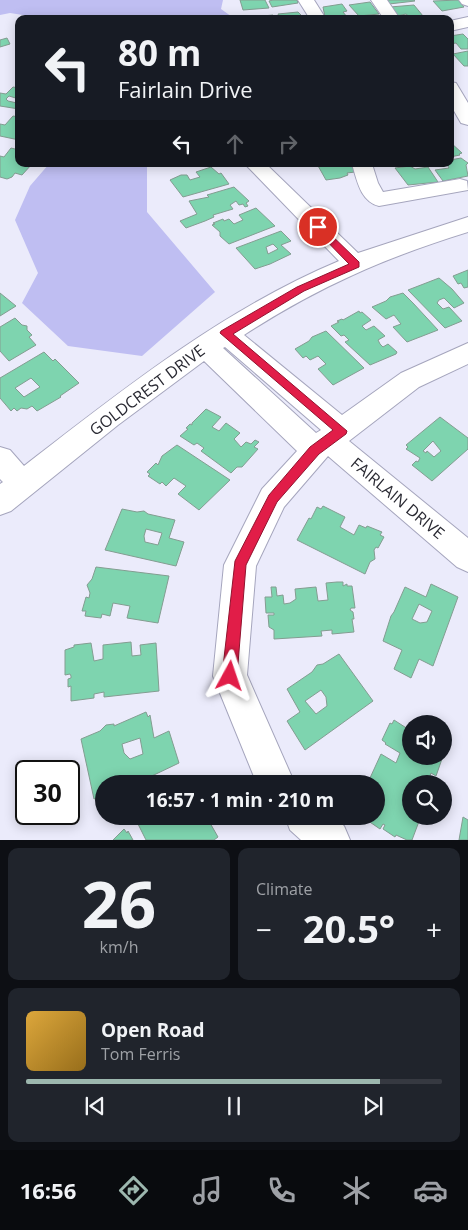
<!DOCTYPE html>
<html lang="en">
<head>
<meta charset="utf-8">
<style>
	:root { --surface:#171b24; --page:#20242c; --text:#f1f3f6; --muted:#9ea1a6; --line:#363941; --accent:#9cb7ae }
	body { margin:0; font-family:"Open Sans",sans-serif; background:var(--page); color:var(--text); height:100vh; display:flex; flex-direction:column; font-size:19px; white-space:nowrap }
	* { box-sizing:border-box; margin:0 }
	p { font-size:16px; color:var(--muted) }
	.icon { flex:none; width:28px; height:28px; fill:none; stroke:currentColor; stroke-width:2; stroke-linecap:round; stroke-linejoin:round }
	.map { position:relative; height:840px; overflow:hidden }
	.details { display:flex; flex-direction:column; gap:8px; padding:8px; background:#0d0f14; flex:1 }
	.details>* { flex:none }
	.top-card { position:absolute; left:15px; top:15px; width:439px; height:152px; border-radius:10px; box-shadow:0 2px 12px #0003; background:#171b24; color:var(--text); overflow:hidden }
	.buttons { position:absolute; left:402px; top:715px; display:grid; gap:10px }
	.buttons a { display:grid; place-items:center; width:50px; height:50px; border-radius:50%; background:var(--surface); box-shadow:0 2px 12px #0003; font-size:25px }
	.speed { position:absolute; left:15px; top:760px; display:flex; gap:10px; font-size:25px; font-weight:700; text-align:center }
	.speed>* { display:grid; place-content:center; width:65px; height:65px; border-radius:50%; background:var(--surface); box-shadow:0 2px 12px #0003; line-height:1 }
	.speed .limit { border:2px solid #111; border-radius:8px; background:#fff; color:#111 }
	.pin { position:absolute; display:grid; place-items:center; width:42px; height:42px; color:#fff; margin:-21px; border:2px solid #fff; border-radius:50%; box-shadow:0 1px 5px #0007 }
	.me { position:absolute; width:55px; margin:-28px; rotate:5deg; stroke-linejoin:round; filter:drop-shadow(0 0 4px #0008) }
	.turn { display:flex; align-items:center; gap:18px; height:105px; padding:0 20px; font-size:22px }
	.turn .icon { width:65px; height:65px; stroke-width:2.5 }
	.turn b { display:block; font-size:35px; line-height:42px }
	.lanes { display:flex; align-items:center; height:48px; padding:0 20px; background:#0003; justify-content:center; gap:25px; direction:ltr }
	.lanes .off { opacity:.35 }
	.big { font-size:38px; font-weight:700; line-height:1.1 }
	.details .widget { flex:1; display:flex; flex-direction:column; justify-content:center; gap:8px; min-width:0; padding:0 18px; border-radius:10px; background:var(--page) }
	.details .dial { align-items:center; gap:0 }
	.dial b { font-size:65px; line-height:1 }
	.song { display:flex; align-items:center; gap:15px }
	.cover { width:60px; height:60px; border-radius:8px; background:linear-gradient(135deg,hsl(40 70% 55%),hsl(40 70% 35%)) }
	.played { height:5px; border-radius:2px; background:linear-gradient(90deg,var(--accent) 85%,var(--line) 85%) }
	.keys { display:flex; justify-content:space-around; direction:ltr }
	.heat { display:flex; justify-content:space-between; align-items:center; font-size:28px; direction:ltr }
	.details .tiles { flex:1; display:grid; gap:8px; grid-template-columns:1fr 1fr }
	.widget:last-child { grid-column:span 2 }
	.trip { position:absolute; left:95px; top:775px; width:290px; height:50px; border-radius:25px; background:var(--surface); box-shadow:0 2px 12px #0003; font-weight:700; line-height:50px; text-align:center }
	.menu { display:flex; height:80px; justify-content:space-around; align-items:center; background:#090b0e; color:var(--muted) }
	.menu .icon { width:35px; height:35px }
	.menu .on { color:var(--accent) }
	.menu b { font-size:22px; color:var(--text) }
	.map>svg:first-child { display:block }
	.green { fill:#bfbef2 }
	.building { fill:#7ed4af; stroke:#839d91; fill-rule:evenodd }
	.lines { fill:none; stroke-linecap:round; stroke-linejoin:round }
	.minor-casing { stroke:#a5a5bd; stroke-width:2 }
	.minor { fill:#fff; fill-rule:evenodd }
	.route { fill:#e11d48; stroke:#92132f }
	.labels { text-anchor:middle; stroke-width:4; stroke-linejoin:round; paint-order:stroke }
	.street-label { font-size:16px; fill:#2a2a33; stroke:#fff }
</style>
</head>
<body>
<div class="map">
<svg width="468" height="840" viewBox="0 0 468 840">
	<rect width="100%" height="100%" fill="#ebebfb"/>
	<path class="green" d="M0,0H223L221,9L235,19H49L10,13L0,15Z
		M49,164H147V212L215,292L142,356L68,346L22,303L38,273L15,220L30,186Z"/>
	<path class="building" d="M240,0H265L269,8L243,10Z
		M273,0H297L298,3L272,7L269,1Z
		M386,0H414L415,1L389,4Z
		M460,0L461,1H459L464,7L442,11L433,1Z
		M370,2L379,14L359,16L349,5Z
		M342,4L347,11L343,12L347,17L328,19L325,17L323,7Z
		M414,5L423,16L410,17L406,14L397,16L390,7Z
		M298,12L305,19H280L278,14Z
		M273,15L275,19H254L253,17Z
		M463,34L468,39V49H461L456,43L450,44V36Z
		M7,38L10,44L0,47V40Z
		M468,51V66H464L453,54Z
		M13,87L19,88V99L9,96L6,99L8,101L17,103L19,101V109L0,106V93L6,94Z
		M13,116L19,117V140L0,136V124L5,125Z
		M450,142L462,153L459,154L460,155L450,157Z
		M11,148L19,150V164H32L22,175L15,173L12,177L7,179L0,177V156L4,157Z
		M461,158L468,163L466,165L468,176L443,181L435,170L449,168L447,164H450V160Z
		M317,164H351L355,172L347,173L348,175L340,178L326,180Z
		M410,166L415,169L428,167L438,182L408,185L395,168Z
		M211,167L219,174L221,173L229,184L183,197L170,180L181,175H187L190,180L200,177L196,172Z
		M234,187L249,201L246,203L248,206L245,207L243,204L239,205L236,201L230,205L233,209L213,215L214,217L205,221L186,228L180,221L197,214L189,201L209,197L207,195Z
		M256,208L275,226L229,244L220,236V232L212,225L215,224L213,223L223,219L224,221L229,219L234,224L243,220L239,215Z
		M281,231L291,241L281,245L291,254L270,264L255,269L236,248ZM273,244L278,249L268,254L266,247Z
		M468,270V287L464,288L461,283L458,284L453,276Z
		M439,278L452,289L464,303L454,308L444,298L439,300L437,303L443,309L449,307L462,321L445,328L408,290Z
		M0,293L16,306L0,316Z
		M403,293L413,303L438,330L407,342L393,327L401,324L394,315L386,319L372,307L386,301L390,297Z
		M359,311L360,313L362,312L371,320L362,326L366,330L374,326L385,336L378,340L380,344L383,347L388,344L397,352L396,354L370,365L345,342L349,340L344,335L341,336L331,326L339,322L337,321L342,319L343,320Z
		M15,318L22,325L27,326V330L32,335L29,337L36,345L9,361L0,351V327Z
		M326,331L364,368L333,385L318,369L326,364L318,356L310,360L306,356L303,358L295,349L309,341L312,337Z
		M44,352L53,361L55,359L79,383L60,396L61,397L37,411L32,406L27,409L21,408L17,411L14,408L11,411L0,398V378ZM31,378L40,387L24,397L15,388Z
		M206,409L221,417L212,427L219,431L226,423L240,433L234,439L241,447L246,442L251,444L255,440L259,442L254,447L258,449L242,467H237L231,473L201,451L204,448L197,443L194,445L180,436L188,429L186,428L190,424L192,425V423Z
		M440,417L468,438V449L432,481L412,465L416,461L418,462L420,458L406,449L408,447L406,445ZM433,441L441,451L434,457L427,451L426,453L423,451Z
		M177,445L230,480L199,510L178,494L186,486L174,478L166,486L162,482L160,484L148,476L150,474L147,472L156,463L158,465L162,456Z
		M323,506L345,517L340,527L354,535L359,525L366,528L367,526L382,532L380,535L384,537L378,548L376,547L374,550L375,559L370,562L365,574L297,540L309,518L311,519L317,507L321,509Z
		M122,509L137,512L144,511L148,514L175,520L169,538L184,542L176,566L105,550ZM146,529L162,533L158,545L145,542L144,536Z
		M96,567L169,576L158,623L127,618L130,606L113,603L110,616L102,614L101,618L85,616L86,611H82L86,597L89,598L90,593L87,585L92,579Z
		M337,582H343V586L347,584V586H352L355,608H351L350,610L353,612L354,619H352L354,632L332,634V630L321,631L322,636L274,639V630L269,627L268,615H274V613H266L265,597H272L271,587H276L277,596L283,595L284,604L290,603L296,599L295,589L316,587L318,601L328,600L326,583Z
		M431,584L458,597L433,666L419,659L411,678L394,669L402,650L383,641L391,616L394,612L405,587L426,597ZM419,604L432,611L427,622L420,623L412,619Z
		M131,642L132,656L141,655L140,645L156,643L159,691L104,697V692L94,694V698L71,701V686L68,687V679L71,678V676L70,674L65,675V650L74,647V645L91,643L94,661L103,659V645Z
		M339,654L373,701L305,750L287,721L300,712L287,689L312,672L317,665L323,664ZM321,690L326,697L327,706L316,714L305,701Z
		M146,712L148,717L150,715L154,738L169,731L179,763L135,784H104V795L94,799L81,739L100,731L106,725L114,724V726ZM140,738L143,754L130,759L124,753L122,744Z
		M394,720L411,731V756H443L436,776L431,773L427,784H411V816H421L412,840H407L396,835L395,837L383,829L385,825L383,824L380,829L361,816H376V800L380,802L383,793L382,788L370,778L381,754L396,763L400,753L385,744L386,743L382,740L390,723L392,724Z
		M147,816H165L167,819L171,816H206L218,837L214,840H146L138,824Z
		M463,817L468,820V840H459Z
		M124,829L127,833L128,831L133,840H113Z"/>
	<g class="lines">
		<g class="minor-casing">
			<path id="minor" d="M298,0H314L326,19H310Z
				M371,0H387L400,19H384Z
				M459,0H468V6L462,4Z
				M468,17V27L450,31V21Z
				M450,82L456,83L468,103V125L461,123L450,104Z
				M245,164H266L358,253L468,217V232C384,258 318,287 244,335L342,415L401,373L468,343V364L419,387L349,441L468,538V572L457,567L328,456L284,507L256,566L247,675L295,784H257L213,676L224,565L262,489L297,451L204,361L118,425L11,511L0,515V484L3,482L0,479V447L10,450L24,466C122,390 224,309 339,261ZM225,347L321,430L316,433L223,348Z
				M352,164H372L378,183L383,192L460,179L467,181L468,190L379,206C360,201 357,180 352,164Z
				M285,816H333L344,826L350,840H301L290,830Z"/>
		</g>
		<use href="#minor" class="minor"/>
	</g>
	<path class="route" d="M318,224L321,225L359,262V267L304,291L233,334L347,431L346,434L319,454L277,502L246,565L237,676L235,681L230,683L224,681L222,676L235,561L269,495L310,447L333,430L220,333L221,331L297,287L349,264L315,229L313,227Z"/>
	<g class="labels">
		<g class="street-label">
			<text transform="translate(147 390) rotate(-37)" y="6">GOLDCREST DRIVE</text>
			<text transform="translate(398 498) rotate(40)" y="6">FAIRLAIN DRIVE</text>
		</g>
	</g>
</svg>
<div class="buttons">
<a><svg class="icon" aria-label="sound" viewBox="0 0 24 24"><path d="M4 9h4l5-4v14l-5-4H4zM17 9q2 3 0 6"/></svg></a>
<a><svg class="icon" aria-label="search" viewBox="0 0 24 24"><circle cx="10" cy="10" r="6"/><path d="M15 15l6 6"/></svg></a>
</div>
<div class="speed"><div class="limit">30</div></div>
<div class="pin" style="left:318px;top:227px;background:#d93025"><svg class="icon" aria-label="arrive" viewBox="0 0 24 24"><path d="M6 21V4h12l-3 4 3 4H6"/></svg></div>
<svg class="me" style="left:230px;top:676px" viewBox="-20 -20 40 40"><path d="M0-17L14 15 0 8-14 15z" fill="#e11d48" stroke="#fff" stroke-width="4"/></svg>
<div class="trip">16:57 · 1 min · 210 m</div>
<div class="top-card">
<div class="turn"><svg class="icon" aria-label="left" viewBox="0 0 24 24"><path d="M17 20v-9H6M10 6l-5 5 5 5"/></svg><div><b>80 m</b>Fairlain Drive</div></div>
<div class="lanes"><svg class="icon" aria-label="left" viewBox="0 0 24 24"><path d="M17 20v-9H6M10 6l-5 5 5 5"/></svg><svg class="icon off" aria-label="ahead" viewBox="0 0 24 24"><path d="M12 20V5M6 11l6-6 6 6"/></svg><svg class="icon off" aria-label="right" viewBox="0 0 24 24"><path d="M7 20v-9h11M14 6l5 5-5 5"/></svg></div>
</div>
</div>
<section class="details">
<div class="tiles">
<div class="widget dial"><b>26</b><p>km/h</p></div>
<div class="widget"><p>Climate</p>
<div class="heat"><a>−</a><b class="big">20.5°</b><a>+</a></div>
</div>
<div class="widget">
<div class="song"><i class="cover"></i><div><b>Open Road</b><p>Tom Ferris</p></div></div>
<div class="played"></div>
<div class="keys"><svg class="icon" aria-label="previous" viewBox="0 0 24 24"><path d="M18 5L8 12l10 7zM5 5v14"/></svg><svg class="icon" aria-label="pause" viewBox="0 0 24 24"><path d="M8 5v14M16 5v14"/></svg><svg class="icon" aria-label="next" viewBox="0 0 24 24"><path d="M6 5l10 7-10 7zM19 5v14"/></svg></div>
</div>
</div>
</section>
<nav class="menu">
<b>16:56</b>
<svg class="icon on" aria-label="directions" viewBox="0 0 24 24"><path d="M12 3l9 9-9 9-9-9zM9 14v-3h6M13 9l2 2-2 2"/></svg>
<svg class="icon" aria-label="music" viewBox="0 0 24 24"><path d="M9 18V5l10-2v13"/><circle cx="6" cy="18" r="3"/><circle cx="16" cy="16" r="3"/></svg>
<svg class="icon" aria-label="phone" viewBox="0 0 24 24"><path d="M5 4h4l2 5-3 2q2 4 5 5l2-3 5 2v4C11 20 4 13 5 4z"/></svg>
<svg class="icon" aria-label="climate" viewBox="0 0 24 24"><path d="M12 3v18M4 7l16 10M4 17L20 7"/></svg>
<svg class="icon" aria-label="car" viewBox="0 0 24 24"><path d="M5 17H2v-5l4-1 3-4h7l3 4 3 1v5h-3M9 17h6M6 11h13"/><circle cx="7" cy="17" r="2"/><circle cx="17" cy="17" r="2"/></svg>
</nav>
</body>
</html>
